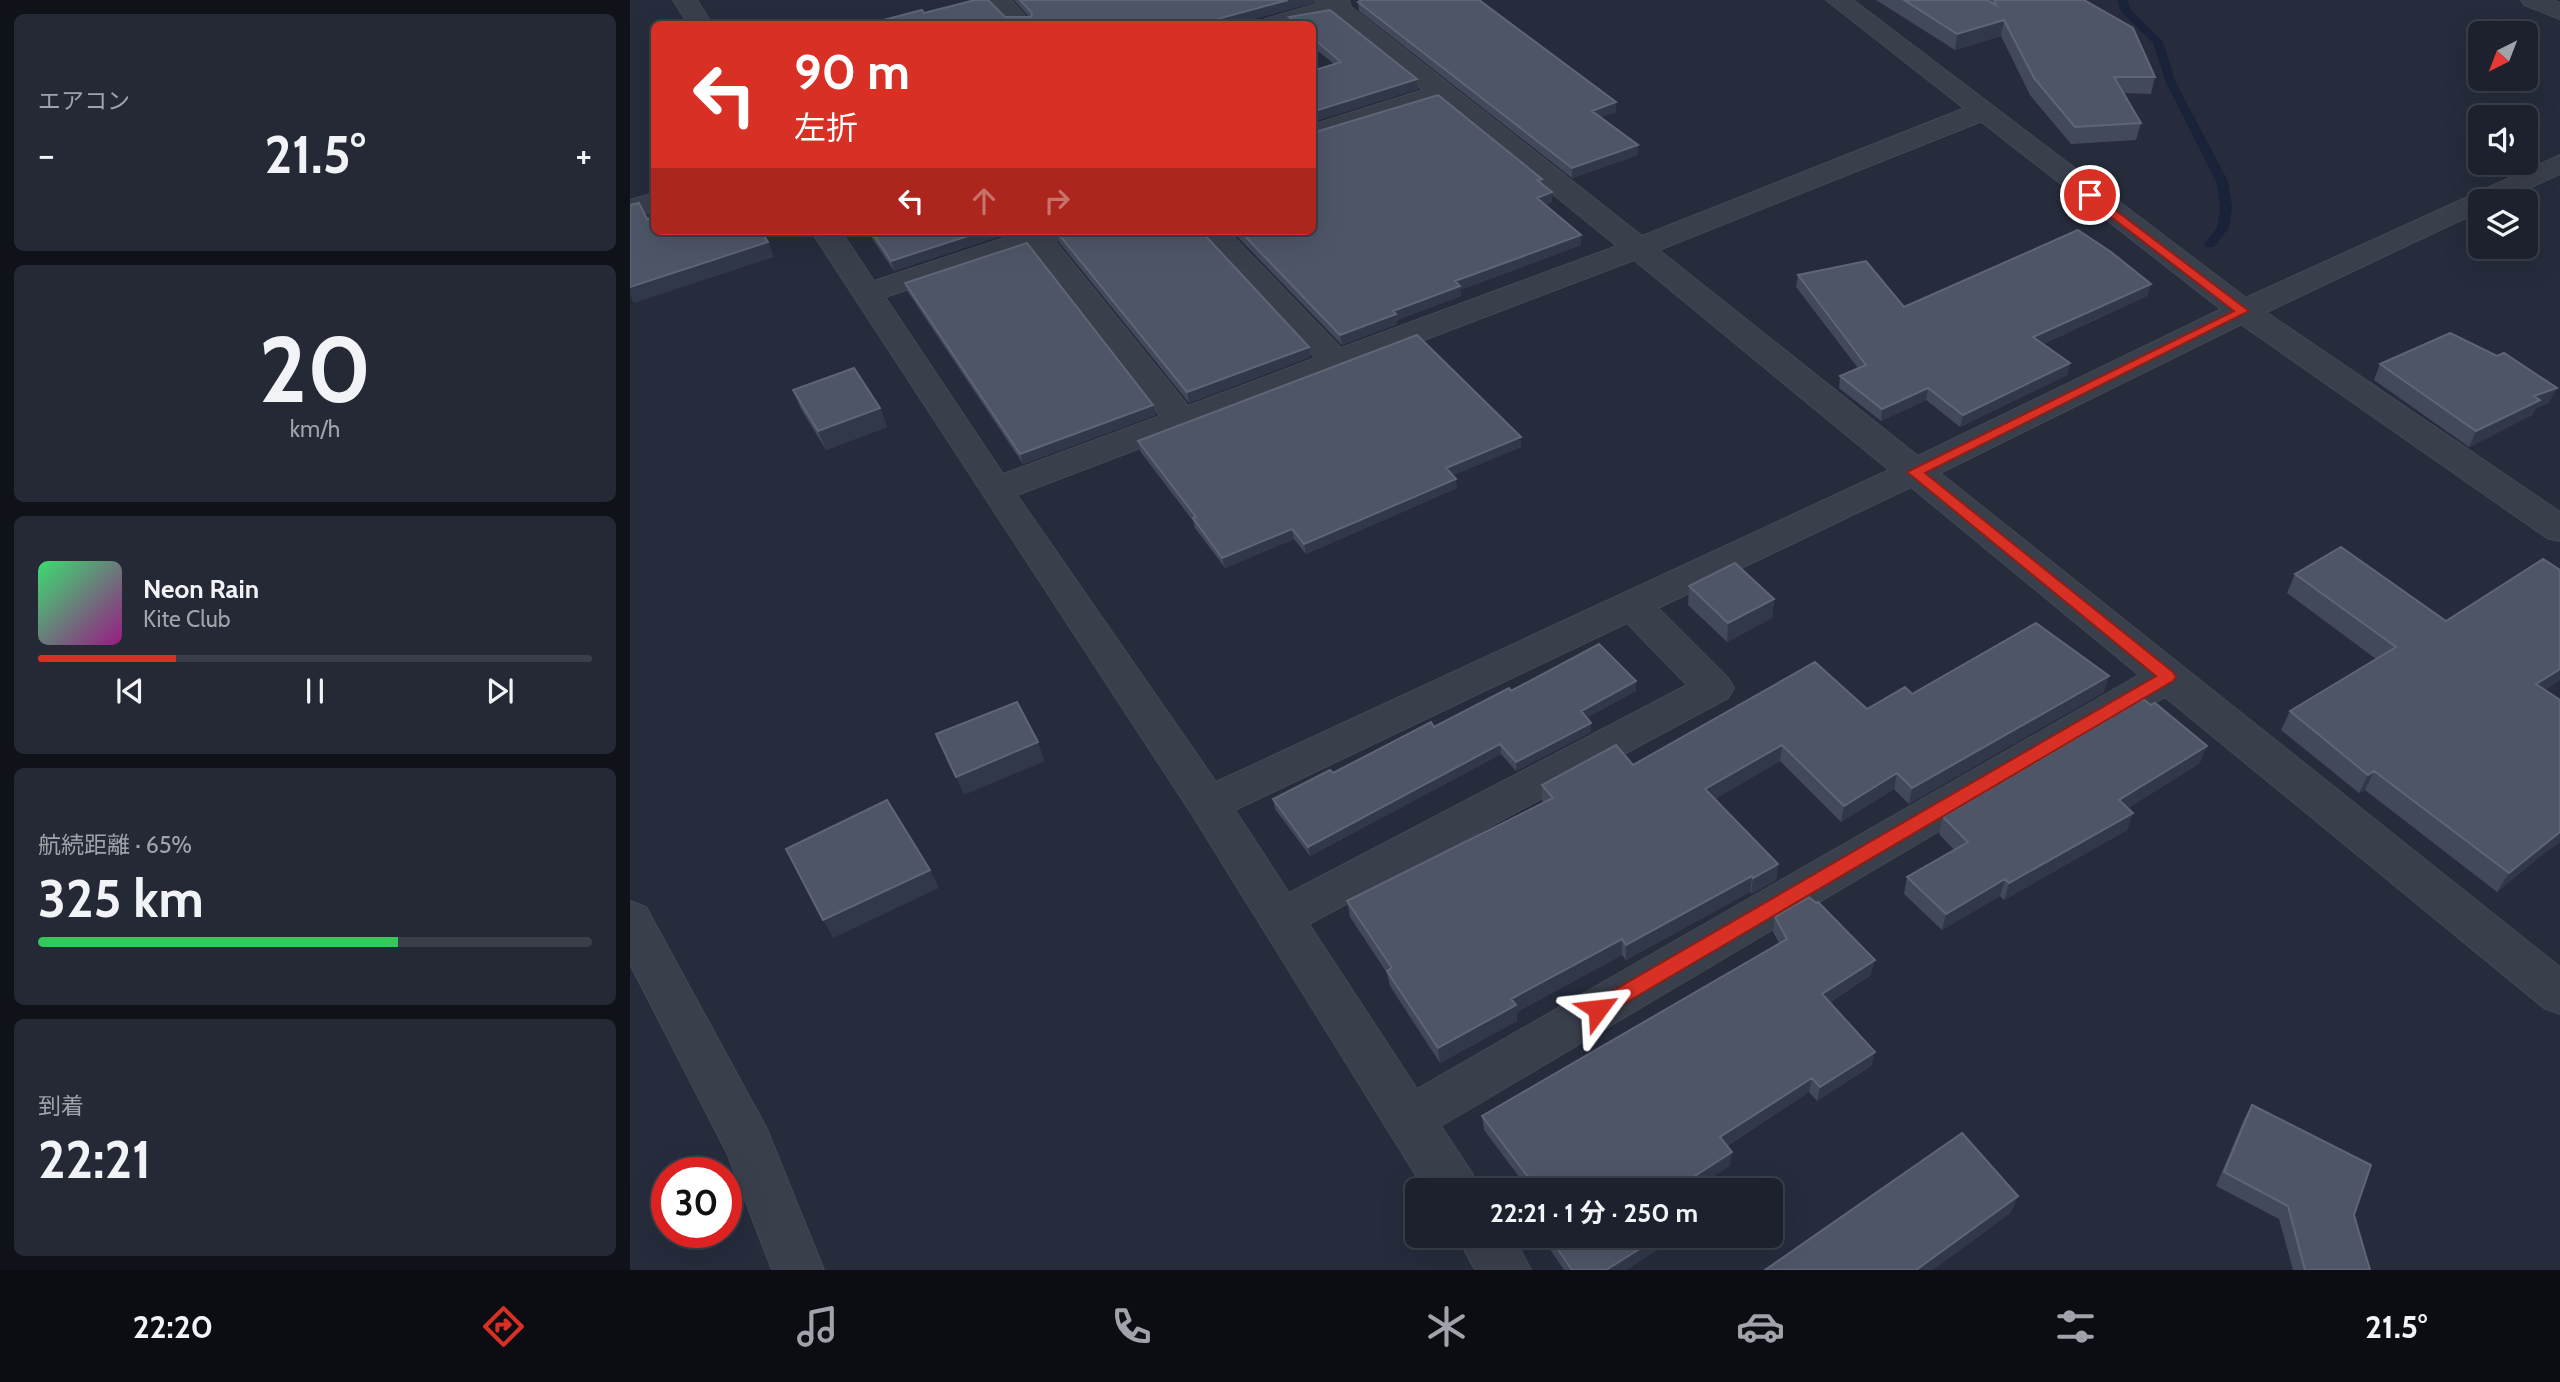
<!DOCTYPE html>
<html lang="ja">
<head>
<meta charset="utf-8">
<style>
	:root { --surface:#1c212d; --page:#252935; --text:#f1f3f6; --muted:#a0a3aa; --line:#3a3e49; --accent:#d93025 }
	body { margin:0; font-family:Cabin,"Noto Sans JP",sans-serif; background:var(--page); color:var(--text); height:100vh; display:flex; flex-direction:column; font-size:26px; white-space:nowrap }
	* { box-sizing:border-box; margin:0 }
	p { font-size:23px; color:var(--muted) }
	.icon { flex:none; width:38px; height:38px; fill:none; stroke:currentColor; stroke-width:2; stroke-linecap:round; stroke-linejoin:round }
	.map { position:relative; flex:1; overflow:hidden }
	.details { display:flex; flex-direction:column; gap:14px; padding:14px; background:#0f1219; width:630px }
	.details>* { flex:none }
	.top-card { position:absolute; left:21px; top:21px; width:665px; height:214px; border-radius:10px; box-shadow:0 7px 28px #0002,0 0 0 2px var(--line); background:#d93025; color:#fff; overflow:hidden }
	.needle { width:46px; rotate:222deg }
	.buttons { position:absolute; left:1838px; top:21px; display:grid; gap:14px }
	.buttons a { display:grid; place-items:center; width:70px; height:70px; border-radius:10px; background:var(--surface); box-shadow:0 7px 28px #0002,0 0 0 2px var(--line); font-size:35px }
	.speed { position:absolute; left:21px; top:1157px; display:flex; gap:14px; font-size:35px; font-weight:700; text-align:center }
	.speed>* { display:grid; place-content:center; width:91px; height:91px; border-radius:50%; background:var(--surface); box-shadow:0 7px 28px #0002,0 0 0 2px var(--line); line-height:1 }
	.speed .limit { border:10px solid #d22; background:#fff; color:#111 }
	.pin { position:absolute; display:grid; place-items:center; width:60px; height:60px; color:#fff; margin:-30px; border:4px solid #fff; border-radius:50%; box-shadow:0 2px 7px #0007 }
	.me { position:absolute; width:77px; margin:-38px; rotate:60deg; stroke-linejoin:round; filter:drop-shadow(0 0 5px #0008) }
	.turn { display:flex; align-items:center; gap:24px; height:147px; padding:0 28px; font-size:32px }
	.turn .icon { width:91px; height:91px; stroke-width:2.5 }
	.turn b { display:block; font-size:49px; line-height:60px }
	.lanes { display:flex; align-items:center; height:66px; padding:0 28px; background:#0003; justify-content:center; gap:35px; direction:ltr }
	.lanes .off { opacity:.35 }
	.big { font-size:52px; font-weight:700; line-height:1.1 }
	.details .widget { flex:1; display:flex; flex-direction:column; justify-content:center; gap:10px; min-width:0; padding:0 24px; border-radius:10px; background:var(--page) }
	.details .dial { align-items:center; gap:0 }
	.dial b { font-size:91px; line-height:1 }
	.song { display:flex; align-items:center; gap:21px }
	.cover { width:84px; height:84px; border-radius:10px; background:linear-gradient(135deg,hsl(140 70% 55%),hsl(310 70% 35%)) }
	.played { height:7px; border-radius:4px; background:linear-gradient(90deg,var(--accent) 25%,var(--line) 25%) }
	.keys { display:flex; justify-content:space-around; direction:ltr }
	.heat { display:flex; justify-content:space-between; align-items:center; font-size:38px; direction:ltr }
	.charge { height:10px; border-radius:5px; background:linear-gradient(90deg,#34c759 65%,var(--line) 0) }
	.trip { position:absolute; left:775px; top:1178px; width:378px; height:70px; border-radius:10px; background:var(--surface); box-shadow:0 7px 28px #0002,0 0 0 2px var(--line); font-weight:700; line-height:70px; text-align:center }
	.menu { display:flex; height:112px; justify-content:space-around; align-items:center; background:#0b0d12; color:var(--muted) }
	.menu .icon { width:49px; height:49px }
	.menu .current { color:var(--accent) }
	.menu b { font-size:32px; color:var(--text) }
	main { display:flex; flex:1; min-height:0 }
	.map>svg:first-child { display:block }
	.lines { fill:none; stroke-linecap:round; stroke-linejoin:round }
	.stream { fill:#1a2239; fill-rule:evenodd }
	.minor-casing { stroke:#434855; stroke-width:2 }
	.tertiary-casing { stroke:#434855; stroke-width:2 }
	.minor { fill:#3a3f4c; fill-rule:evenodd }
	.tertiary { fill:#3a3f4c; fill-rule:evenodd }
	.wall { fill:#42495a }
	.shaded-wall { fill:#313849 }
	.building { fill:#4e5566; stroke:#5e6575; stroke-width:2 }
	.route { fill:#d93025; stroke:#8d1f18; stroke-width:2 }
</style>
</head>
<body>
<main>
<section class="details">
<div class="widget"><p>エアコン</p>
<div class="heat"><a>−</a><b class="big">21.5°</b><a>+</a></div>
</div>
<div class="widget dial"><b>20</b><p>km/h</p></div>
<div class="widget">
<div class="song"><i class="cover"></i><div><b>Neon Rain</b><p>Kite Club</p></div></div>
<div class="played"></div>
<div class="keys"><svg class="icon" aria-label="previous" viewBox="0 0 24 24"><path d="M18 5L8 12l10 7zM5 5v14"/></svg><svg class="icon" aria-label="pause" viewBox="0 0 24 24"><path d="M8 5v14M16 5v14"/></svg><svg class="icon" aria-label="next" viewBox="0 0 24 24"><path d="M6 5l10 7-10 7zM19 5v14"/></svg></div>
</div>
<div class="widget"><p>航続距離 · 65%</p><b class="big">325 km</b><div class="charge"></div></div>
<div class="widget"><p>到着</p><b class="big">22:21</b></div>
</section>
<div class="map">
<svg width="1930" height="1270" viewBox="0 0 1930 1270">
	<rect width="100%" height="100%" fill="#262c3c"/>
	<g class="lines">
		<path class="stream" d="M1487,0H1497L1501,10L1533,42L1546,83L1598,181L1602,207L1599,228L1584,247H1576L1574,244L1587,228L1590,207L1586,181L1536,83L1523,43L1492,13Z"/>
		<g class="minor-casing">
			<path id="minor" d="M43,0H67L82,24H58Z
				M356,0H381L402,24H377Z
				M685,0H719L721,7L1012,236L1340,106L1350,104L1360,106L1363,112L1360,118L1029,250L1288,456L1602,304L1930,155V174L1871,201H1850V211L1624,318L1310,473L1930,967V1014L1914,1008L1535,697L811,1126L842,1173L849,1190H795L563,816L181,231H211L244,281L389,233L387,231H441L436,237L425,241L558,406L685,358L567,231H598L711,348L987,246L809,102L682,142V125L793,90L701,15L669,24H632L635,19L687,4ZM401,249L530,416L373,474L255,297ZM1004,260L1259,470L586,782L387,495ZM1281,487L1509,675L787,1089L679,924L1098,698L1104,688L1098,678L1028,608ZM997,623L1057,685L659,893L605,810Z
				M1891,0H1923L1930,3V19L1894,5Z
				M24,193V211L0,219V200Z
				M0,901L16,907L137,1129L194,1270H142L97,1153L0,964Z
				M827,1236H883L901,1270H845Z"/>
		</g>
		<g class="tertiary-casing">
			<path id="tertiary" d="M1196,0H1223L1624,304L1930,512V541L1917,538L1602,318Z"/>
		</g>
		<use href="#minor" class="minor"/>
		<use href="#tertiary" class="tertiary"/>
	</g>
	<path class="wall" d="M384,0H684V3L604,24H238L294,13L375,17H399Z
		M1246,0H1454L1525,77L1521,94L1494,93L1511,123L1506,140L1441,144L1400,95L1371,36L1325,50Z
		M728,2L986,102V112L971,117L1008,155L942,178L729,11Z
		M700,10L787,79L788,89L682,122V71L704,64L682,46V24H660L659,17Z
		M912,179V184L922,202L915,205L951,245L830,290L831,296L767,320V324L712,345L602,231H682Z
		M237,231H385L264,271Z
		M427,232L680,357L559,403L429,242Z
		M1168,275L1274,307L1521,284L1517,296L1413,344L1440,363L1437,375L1330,427L1296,400L1251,421L1209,388L1210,376L1228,368L1166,287Z
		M275,283L526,415L393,464L278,292Z
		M1750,364L1919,403L1906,408L1902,415L1839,447L1744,380Z
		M163,390L250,408L257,427L196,450L171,409Z
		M891,437V447L823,475L827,488L676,554L664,539L595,568L565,528L563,521L510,451L508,441Z
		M1930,570V680L1915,690L1930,700V842L1913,854L1867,892L1735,790L1729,793L1651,730L1660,711L1746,659L1657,593L1665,574L1816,621Z
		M1059,586L1144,599L1142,618L1097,642L1058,605Z
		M1006,681V691L956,718L961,723V732L886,771L871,754L680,856L645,809L643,799L703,773L881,691Z
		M1474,692L1279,804L1264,789L1211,822L1150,761L1085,799L1148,864L1146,880L1121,894L1120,892L996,960L992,955L887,1012V1021L810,1063L760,986L757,973L720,917L717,901L914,803L912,801V785L1003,765L1237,709L1282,694Z
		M1570,763L1498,808L1503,813L1497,830L1374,900L1370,896L1312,930L1274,894L1277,877L1324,850L1309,834L1313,817Z
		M1145,917L1241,975L1199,1003L1245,1052L1241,1066L1187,1101L1179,1092L1097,1146L1100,1166L896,1186L854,1130L852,1116L1149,943L1143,932Z
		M1622,1105L1724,1215L1740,1270H1663L1649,1219L1586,1186L1614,1119Z
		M911,1236H1033V1246L996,1270H934Z"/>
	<path class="shaded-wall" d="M658,0H684V3L604,24H569Z
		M1374,20L1371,36L1325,50L1327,34Z
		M787,79L788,89L682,122V112Z
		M986,102V112L962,120V111Z
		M1008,145V155L942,178V168Z
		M922,192V202L907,208V198Z
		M353,231H385L264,271L261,261Z
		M951,235V245L830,290L831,296L767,320V324L712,345L710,335L825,281Z
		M138,242L144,257L4,303L0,295V287Z
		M1521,284L1517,296L1401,349L1403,337Z
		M679,347L680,357L559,403L557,392Z
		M1440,363L1437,375L1330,427L1333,415Z
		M1298,388L1296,400L1251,421L1252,409Z
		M1927,388L1919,403L1906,408L1902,415L1839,447L1846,431L1904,396Z
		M523,405L526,415L393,464L390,454Z
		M250,408L257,427L196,450L188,431Z
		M891,437V447L817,478L816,468Z
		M826,479L827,488L676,554L674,544Z
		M662,529L664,539L595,568L592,558Z
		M1144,599L1142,618L1097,642L1098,623Z
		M1930,669V680L1895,703L1906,684Z
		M1479,676L1474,692L1279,804L1282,788Z
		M1006,681V691L951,721V711Z
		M961,723V732L886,771V762Z
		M408,742L415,761L334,795L326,777Z
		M870,744L871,754L680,856L678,847Z
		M1152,745L1150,761L1074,805L1075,789Z
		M1577,746L1570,763L1483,817L1489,800Z
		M1744,771L1735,790L1729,793L1738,775Z
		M1267,773L1264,789L1211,822L1214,806Z
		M1503,813L1497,830L1374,900L1379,883Z
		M1930,832V842L1913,854L1867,892L1879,873Z
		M1148,864L1146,880L1121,894L1123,878Z
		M300,870L309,888L203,938L193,920Z
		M1122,876L1120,892L996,960V945Z
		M1375,879L1370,896L1312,930L1316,914Z
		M992,939V955L887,1012V1021L810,1063L808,1048L881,999Z
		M1245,960L1241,975L1189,1009L1192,994Z
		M1245,1052L1241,1066L1187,1101L1190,1087Z
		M1182,1078L1179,1092L1088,1151L1090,1137Z
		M1102,1152L1100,1166L1063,1190H1043Z
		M1388,1196L1381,1213L1303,1270H1286Z
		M1030,1236H1033V1246L996,1270H976Z"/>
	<path class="building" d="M345,0H358L375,17H401L402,13L390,0H658L569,24H238L292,10L294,13Z
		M732,0H849L986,102L962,111L1008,145L942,168L728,2Z
		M1274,0H1357L1366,5L1364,0H1454L1503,28L1525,77H1484L1511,123L1445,127L1404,78L1374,20L1327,34Z
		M700,10L787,79L682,112V71L711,62L682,37V24H668L659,17Z
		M808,95L912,179L907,180L922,192L907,198L951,235L825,281L830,286L763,311L766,314L710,335L610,231H682V133Z
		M9,203L17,219L24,217V231H131L138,242L0,287V205Z
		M1448,230L1481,252L1521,284L1403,337L1440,363L1333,415L1298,388L1252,409L1210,376L1236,365L1168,275L1236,261L1274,307Z
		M241,231H353L261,261Z
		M429,231H571L679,347L557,392L427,232Z
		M397,243L523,405L390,454L275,283Z
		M1820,333L1867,356L1874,353L1927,388L1904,396L1910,400L1846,431L1750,364Z
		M787,335L891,437L816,468L826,479L674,544L662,529L592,558L563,518L566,517L508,441Z
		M224,368L250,408L188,431L163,390Z
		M1711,547L1816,621L1913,559L1930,570V669L1906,684L1930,700V832L1879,873L1744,771L1738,775L1660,711L1766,647L1665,574Z
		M1105,563L1144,599L1098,623L1059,586Z
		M1406,623L1479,676L1282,788L1267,773L1214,806L1152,745L1075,789L1148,864L1123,878L1122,876L996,945L992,939L881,999L886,1005L808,1048L757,971L762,968L717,901L923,798L912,785L986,745L1003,765L1185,662L1237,709L1275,687L1282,694Z
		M969,644L1006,681L951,711L961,723L886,762L870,744L678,847L643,799L700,770L703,773L801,722L804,727L879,688L881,691Z
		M1513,699L1521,705L1525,703L1577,746L1489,800L1503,813L1379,883L1375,879L1316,914L1277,877L1338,842L1313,817Z
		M387,702L408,742L326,777L306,734Z
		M257,800L300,870L193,920L156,849Z
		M1179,897L1186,903L1188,902L1245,960L1192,994L1245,1052L1190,1087L1182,1078L1090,1137L1102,1152L1043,1190H889L902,1182L852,1116L1157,939L1145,917Z
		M1622,1105L1741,1165L1724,1215L1740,1270H1675L1658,1206L1594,1172Z
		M1332,1133L1388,1196L1286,1270H1135Z
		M919,1236H1030L976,1270H942Z"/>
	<path class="route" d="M1460,191L1619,311L1295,473L1543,672L1546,677L1543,681L975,1015L968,1017L962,1015L959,1009L962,1003L1526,676L1277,472L1604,311L1455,197L1454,195Z"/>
</svg>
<div class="buttons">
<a><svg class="needle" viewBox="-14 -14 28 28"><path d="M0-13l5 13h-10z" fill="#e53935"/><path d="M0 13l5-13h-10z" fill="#a0a3aa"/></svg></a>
<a><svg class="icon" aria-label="sound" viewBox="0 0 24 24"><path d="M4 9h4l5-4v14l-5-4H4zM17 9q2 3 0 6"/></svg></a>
<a><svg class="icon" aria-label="layers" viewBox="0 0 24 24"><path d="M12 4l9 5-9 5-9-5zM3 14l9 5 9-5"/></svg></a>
</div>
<div class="speed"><div class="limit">30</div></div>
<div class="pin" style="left:1460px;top:195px;background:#d93025"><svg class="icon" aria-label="arrive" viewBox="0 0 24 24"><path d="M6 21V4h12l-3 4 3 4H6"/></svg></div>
<svg class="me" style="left:968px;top:1009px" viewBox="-20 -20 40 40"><path d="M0-17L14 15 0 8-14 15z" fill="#d93025" stroke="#fff" stroke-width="4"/></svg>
<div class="trip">22:21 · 1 分 · 250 m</div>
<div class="top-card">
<div class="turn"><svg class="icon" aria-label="left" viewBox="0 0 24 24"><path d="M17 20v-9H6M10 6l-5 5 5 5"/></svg><div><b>90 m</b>左折</div></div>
<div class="lanes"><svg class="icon" aria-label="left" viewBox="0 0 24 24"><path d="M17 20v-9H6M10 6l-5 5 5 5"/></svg><svg class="icon off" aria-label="ahead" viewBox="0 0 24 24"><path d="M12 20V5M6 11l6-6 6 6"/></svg><svg class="icon off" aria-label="right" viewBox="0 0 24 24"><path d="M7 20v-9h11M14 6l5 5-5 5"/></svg></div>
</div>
</div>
</main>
<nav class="menu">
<b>22:20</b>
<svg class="icon current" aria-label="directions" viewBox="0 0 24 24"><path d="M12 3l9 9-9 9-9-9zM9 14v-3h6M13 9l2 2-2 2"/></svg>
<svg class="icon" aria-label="music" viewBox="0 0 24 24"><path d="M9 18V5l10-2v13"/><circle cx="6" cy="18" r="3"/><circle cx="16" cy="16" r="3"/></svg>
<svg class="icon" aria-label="phone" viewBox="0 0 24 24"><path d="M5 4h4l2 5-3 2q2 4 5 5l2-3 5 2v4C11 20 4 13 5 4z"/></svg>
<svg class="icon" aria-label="climate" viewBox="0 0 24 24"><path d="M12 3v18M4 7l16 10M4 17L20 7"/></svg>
<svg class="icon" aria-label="car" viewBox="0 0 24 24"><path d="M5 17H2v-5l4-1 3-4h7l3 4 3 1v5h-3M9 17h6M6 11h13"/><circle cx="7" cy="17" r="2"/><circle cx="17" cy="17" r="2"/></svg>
<svg class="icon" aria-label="filters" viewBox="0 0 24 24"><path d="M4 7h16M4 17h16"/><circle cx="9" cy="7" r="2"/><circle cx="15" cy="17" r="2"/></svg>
<b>21.5°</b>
</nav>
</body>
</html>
